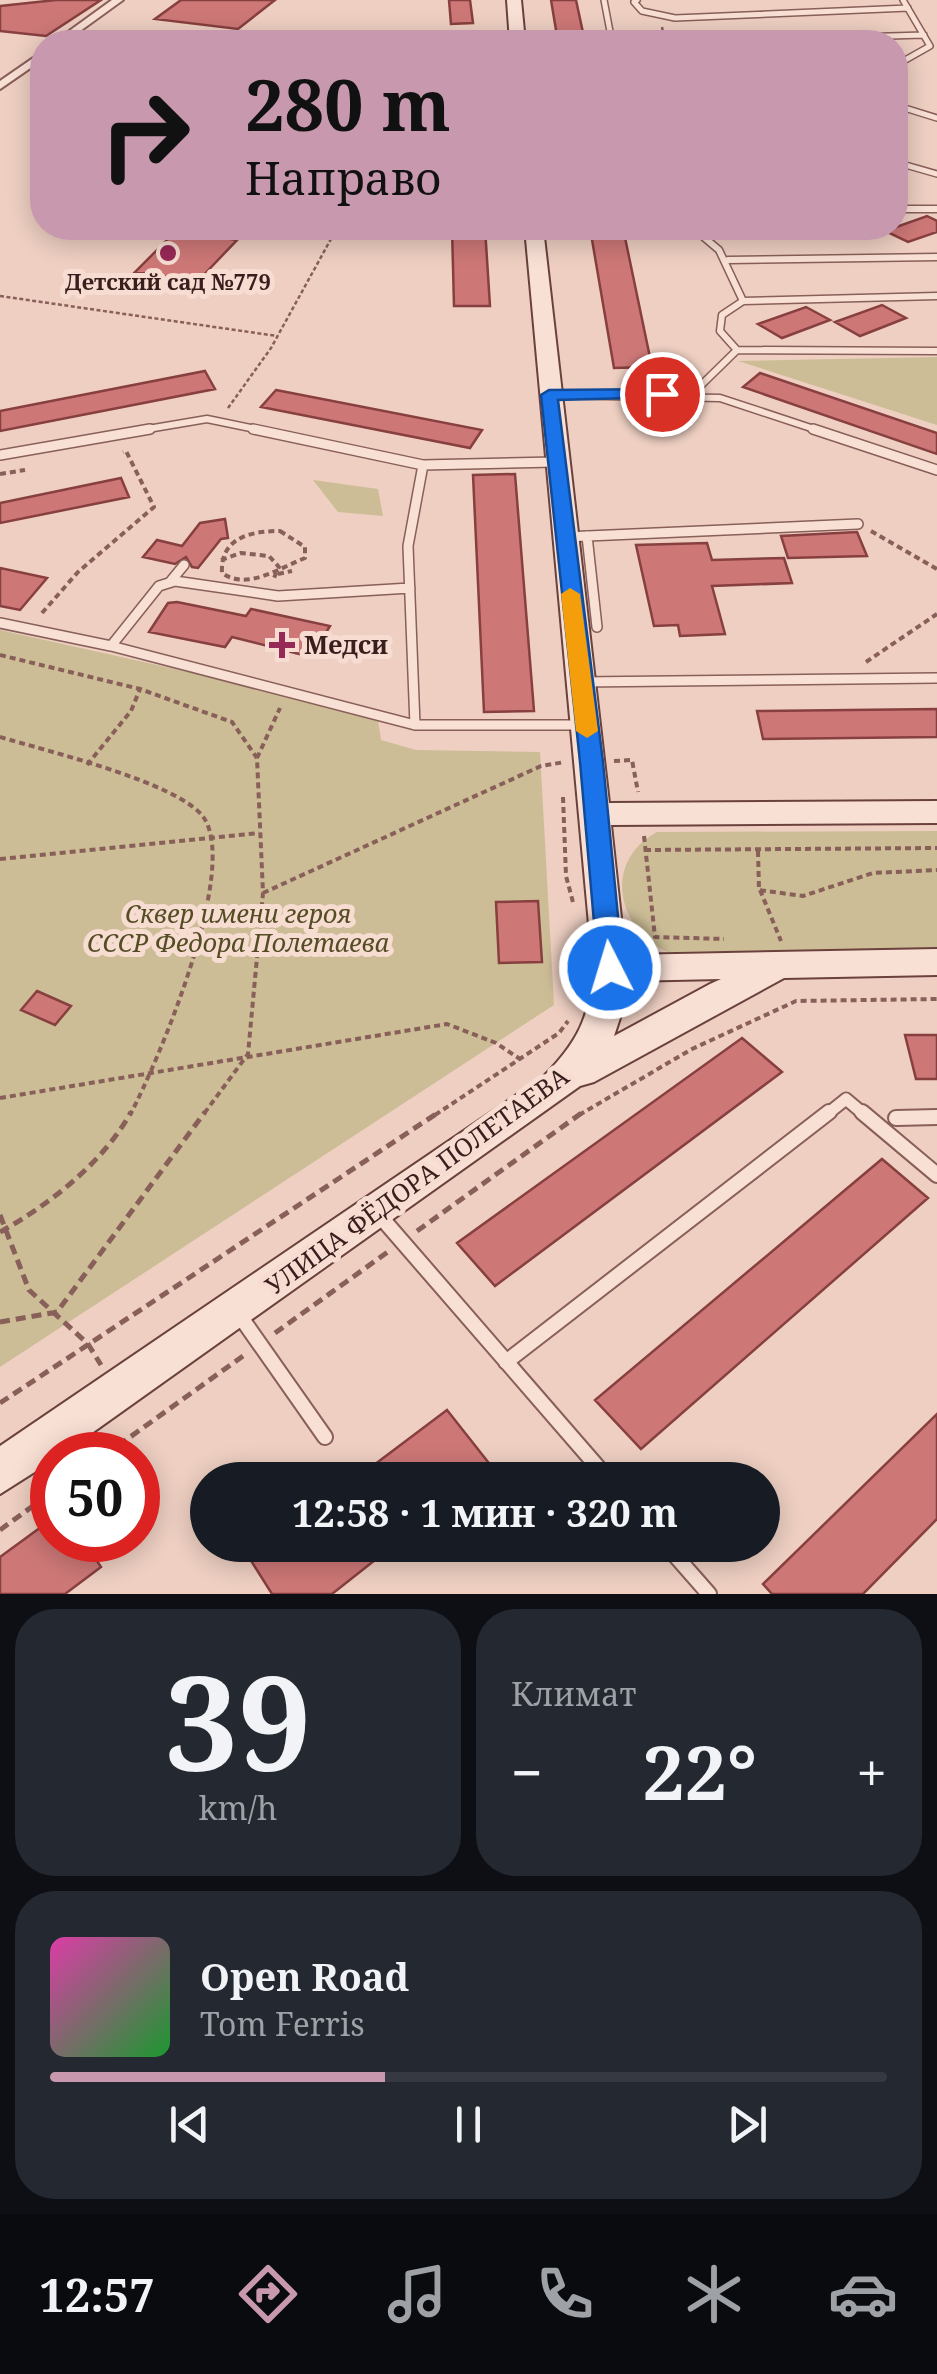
<!DOCTYPE html>
<html lang="ru">
<head>
<meta charset="utf-8">
<style>
	:root { --surface:#171b24; --page:#242831; --text:#f1f3f6; --muted:#9ea1a6; --line:#363941; --accent:#c898ae }
	body { margin:0; font-family:"Noto Serif",serif; background:var(--page); color:var(--text); height:100vh; display:flex; flex-direction:column; font-size:38px; white-space:nowrap }
	* { box-sizing:border-box; margin:0 }
	p { font-size:32px; color:var(--muted) }
	.icon { flex:none; width:55px; height:55px; fill:none; stroke:currentColor; stroke-width:2; stroke-linecap:round; stroke-linejoin:round }
	.map { position:relative; height:1594px; overflow:hidden }
	.sheet { display:flex; flex-direction:column; gap:15px; padding:15px; background:#0d0f14; flex:1 }
	.sheet>* { flex:none }
	.hud { position:absolute; left:30px; top:30px; width:878px; height:210px; border-radius:40px; box-shadow:0 5px 25px #0003; background:#c898ae; color:#111; overflow:hidden }
	.speed { position:absolute; left:30px; top:1432px; display:flex; gap:20px; font-size:50px; font-weight:700; text-align:center }
	.speed>* { display:grid; place-content:center; width:130px; height:130px; border-radius:50%; background:var(--surface); box-shadow:0 5px 25px #0003; line-height:1 }
	.speed .limit { border:15px solid #d22; background:#fff; color:#111 }
	.pin { position:absolute; display:grid; place-items:center; width:85px; height:85px; color:#fff; margin:-42px; border:5px solid #fff; border-radius:50%; box-shadow:0 2px 10px #0007 }
	.me { position:absolute; width:110px; margin:-55px; rotate:355deg; stroke-linejoin:round; filter:drop-shadow(0 0 8px #0008) }
	.turn { display:flex; align-items:center; gap:35px; height:210px; padding:0 50px; font-size:45px }
	.turn .icon { width:130px; height:130px; stroke-width:2.5 }
	.turn b { display:block; font-size:70px; line-height:85px }
	.big { font-size:75px; font-weight:700; line-height:1.1 }
	.sheet .widget { flex:1; display:flex; flex-direction:column; justify-content:center; gap:15px; min-width:0; padding:0 35px; border-radius:40px; background:var(--page) }
	.sheet .dial { align-items:center; gap:0 }
	.dial b { font-size:130px; line-height:1 }
	.song { display:flex; align-items:center; gap:30px }
	.cover { width:120px; height:120px; border-radius:15px; background:linear-gradient(135deg,hsl(320 70% 55%),hsl(130 70% 35%)) }
	.played { height:10px; border-radius:5px; background:linear-gradient(90deg,var(--accent) 40%,var(--line) 40%) }
	.keys { display:flex; justify-content:space-around; direction:ltr }
	.heat { display:flex; justify-content:space-between; align-items:center; font-size:55px; direction:ltr }
	.sheet .tiles { flex:1; display:grid; gap:15px; grid-template-columns:1fr 1fr }
	.widget:last-child { grid-column:span 2 }
	.trip { position:absolute; left:190px; top:1462px; width:590px; height:100px; border-radius:50px; background:var(--surface); box-shadow:0 5px 25px #0003; font-weight:700; line-height:100px; text-align:center }
	.dock { display:flex; height:160px; justify-content:space-around; align-items:center; background:#090b0e; color:var(--muted) }
	.dock .icon { width:70px; height:70px }
	.dock .on { color:var(--accent) }
	.dock b { font-size:45px; color:var(--text) }
	.map>svg:first-child { display:block }
	.green { fill:#ccbd96 }
	.building { fill:#cd7877; stroke:#873f3f; stroke-width:2.5 }
	.lines { fill:none; stroke-linecap:round; stroke-linejoin:round }
	.lane-far4-casing { stroke:#885f59; stroke-width:8 }
	.lane-far3-casing { stroke:#885f59; stroke-width:9 }
	.lane-far2-casing { stroke:#885f59; stroke-width:12 }
	.lane-far1-casing { stroke:#885f59; stroke-width:15 }
	.lane-casing { stroke:#885f59; stroke-width:18 }
	.street-casing { stroke:#885f59; stroke-width:4 }
	.secondary-casing { stroke:#6a413c; stroke-width:4 }
	.path-far2 { stroke:#885f59; stroke-width:2.5; stroke-dasharray:4 2.5; stroke-linecap:butt }
	.path-far1 { stroke:#885f59; stroke-width:4; stroke-dasharray:6 4; stroke-linecap:butt }
	.path { stroke:#885f59; stroke-width:5; stroke-dasharray:10 6; stroke-linecap:butt }
	.lane-far4 { stroke:#f9e0d5; stroke-width:5 }
	.lane-far3 { stroke:#f9e0d5; stroke-width:6 }
	.lane-far2 { stroke:#f9e0d5; stroke-width:9 }
	.lane-far1 { stroke:#f9e0d5; stroke-width:11 }
	.lane { stroke:#f9e0d5; stroke-width:14 }
	.street { fill:#f9e0d5; fill-rule:evenodd }
	.secondary { fill:#f9e0d5; fill-rule:evenodd }
	.route { fill:#1a73e8; stroke:#114b97; stroke-width:2.5 }
	.slow { fill:#f59e0b }
	.poi-dot { fill:#972956; stroke:#f6dcd1; stroke-width:4 }
	.labels { text-anchor:middle; stroke-width:10; stroke-linejoin:round; paint-order:stroke }
	.far-poi-label { font-size:22px; font-weight:bold; fill:#381f1d; stroke:#f6dcd1 }
	.poi-label { font-size:25px; font-weight:bold; fill:#381f1d; stroke:#f6dcd1; text-anchor:start }
	.park-label { font-size:25px; font-style:italic; fill:#544d24; stroke:#f6dcd1 }
	.street-label { font-size:25px; fill:#381f1d; stroke:#f6dcd1 }
</style>
</head>
<body>
<div class="map">
<svg width="937" height="1594" viewBox="0 0 937 1594">
	<rect width="100%" height="100%" fill="#eecfc2"/>
	<path class="green" d="M937,357V425L738,361Z
		M313,480L378,489L383,516L338,512Z
		M0,630L377,714L381,740L416,750L540,752L554,1005L0,1367Z
		M937,831V948L667,952C616,928 603,861 657,832Z"/>
	<path class="building" d="M56,0H101L46,36L0,31V6Z
		M181,0H275L238,29L155,19Z
		M449,0H470L473,23L451,24Z
		M551,0H576L585,42H558Z
		M927,216L937,221V232L908,242L885,231Z
		M179,228H205L198,234L237,240L198,281L135,272Z
		M452,228H485L490,306H454Z
		M590,228H623L652,367L614,368Z
		M882,305L906,318L860,336L835,322Z
		M806,307L830,320L782,338L758,324Z
		M205,371L215,389L0,431V411Z
		M760,373L937,433V454L743,387Z
		M276,390L482,430L470,448L261,407Z
		M515,474L534,711L484,712L473,475Z
		M121,478L129,497L0,523V503Z
		M225,519L228,538L221,539L198,568L192,567L186,557L175,564L143,557L157,540L182,546L200,523Z
		M857,532L867,556L788,558L781,536Z
		M707,543L712,560L784,558L792,583L712,586L725,634L680,636L678,625L654,626L636,545Z
		M0,568L47,578L20,610L0,606Z
		M177,602L246,616L251,609L330,626L311,657L232,637L225,647L149,632L168,603Z
		M937,709V737L763,739L757,711Z
		M538,901L542,962L499,963L496,902Z
		M37,991L71,1006L55,1025L21,1010Z
		M905,1035H937V1079H916Z
		M742,1038L782,1072L495,1286L457,1243Z
		M882,1159L928,1198L641,1449L595,1400Z
		M447,1410L492,1467L476,1480H354Z
		M937,1414V1519L863,1594H772L763,1584Z
		M52,1519V1540H83L101,1567L65,1594H0V1557Z
		M268,1545H394L332,1594H272L250,1559Z"/>
	<g class="lines">
		<g class="lane-far4-casing">
			<path id="lane-far4" d="M604,0L612,42
				M637,0L634,2L642,11L675,18L908,8
				M681,42L924,35
				M895,73L900,63L930,46L903,0
				M895,105L937,118
				M895,162L937,174"/>
		</g>
		<g class="lane-far3-casing">
			<path id="lane-far3" d="M895,209H937
				M728,260L937,257
				M743,301L937,296
				M737,350L937,351
				M550,395L720,398L820,431
				M690,396L737,350L720,331L722,315L743,301L719,250L693,228
				M136,431L207,419L265,431"/>
		</g>
		<g class="lane-far2-casing">
			<path id="lane-far2" d="M253,429L423,465
				M813,429L937,470
				M0,455L150,429
				M555,462L423,465L408,546L415,725H580
				M587,536L597,627
				M565,537L858,524
				M170,582L184,565
				M0,623L111,646L415,725
				M111,646L159,586L175,581L278,596L410,588
				M581,682L937,678"/>
		</g>
		<g class="lane-far1-casing">
			<path id="lane-far1" d="M826,1115L846,1099L865,1115"/>
		</g>
		<g class="lane-casing">
			<path id="lane" d="M862,1112L937,1175
				M896,1118L937,1117
				M380,1216L609,1480
				M240,1316L325,1437
				M506,1362L829,1112
				M666,1545L709,1594"/>
		</g>
		<g class="street-casing">
			<path id="street" d="M112,0H123L65,42H54Z
				M42,52V60L0,89V81Z"/>
		</g>
		<g class="secondary-casing">
			<path id="secondary" d="M507,0H521L525,42H510Z
				M525,228H543L609,803L937,801V823L611,825L625,955L937,949V975L784,978L594,1082L580,1086L61,1455H52V1461L0,1494V1446L543,1077C577,1043 591,1016 593,968ZM721,979L710,984L614,1036L624,1006L626,981Z"/>
		</g>
		<path class="path-far2" d="M662,27L665,42
			M0,296L277,336
			M228,408L271,348L337,228"/>
		<path class="path-far1" d="M0,474L25,470
			M280,531L305,547V558C279,568 247,591 222,573C220,538 250,531 280,531Z
			M871,531L937,569
			M221,560L241,553L269,556L279,567L273,580
			M278,574L292,571
			M42,613L78,572L154,507L126,451L123,452
			M0,655L140,689L232,722L257,758L263,893L248,1054L203,1115
			M866,662L937,614
			M0,737C43,750 181,783 204,818C239,871 158,1062 130,1115
			M257,758L280,708
			M614,761L632,760L638,792
			M87,765L131,711L140,689
			M563,797L566,876L574,906
			M644,836L655,937L724,939
			M645,850L937,848
			M758,851L759,890L803,896L873,873L937,870
			M0,859L259,833
			M760,890L781,941
			M263,893L541,766L565,762
			M0,1098L447,1024L496,1043L520,1059
			M435,1115L559,1033L568,1021
			M579,1115L692,1049L796,1001L937,999"/>
		<path class="path" d="M0,1215L29,1290L88,1344L101,1365
			M417,1231L583,1112
			M0,1232C49,1205 104,1162 131,1112
			M0,1322L57,1312L205,1112
			M275,1333L389,1251
			M0,1403L439,1112
			M105,1455L243,1356
			M0,1530L52,1492"/>
		<use href="#lane-far4" class="lane-far4"/>
		<use href="#lane-far3" class="lane-far3"/>
		<use href="#lane-far2" class="lane-far2"/>
		<use href="#lane-far1" class="lane-far1"/>
		<use href="#lane" class="lane"/>
		<use href="#street" class="street"/>
		<use href="#secondary" class="secondary"/>
	</g>
	<path class="route" d="M662,389L671,394L668,397L558,400L603,762L623,968L619,975H602L598,968L580,762L541,395L549,390Z"/>
	<path class="slow" d="M570,588L580,594L598,731L587,738L576,731L561,594Z"/>
	<g class="poi-dot">
		<circle cx="168" cy="253" r="10"/>
		<path d="M277 630h10v10h10v10h-10v10h-10v-10h-10v-10h10z"/>
	</g>
	<g class="labels">
		<g class="far-poi-label">
			<text x="168" y="290">Детский сад №779</text>
		</g>
		<g class="poi-label">
			<text x="304" y="654">Медси</text>
		</g>
		<g class="park-label">
			<text x="238" y="923">Сквер имени героя<tspan x="238" dy="29">СССР Федора Полетаева</tspan></text>
		</g>
		<g class="street-label">
			<text transform="translate(417 1181) rotate(-36)" y="9">УЛИЦА ФЁДОРА ПОЛЕТАЕВА</text>
		</g>
	</g>
</svg>
<div class="speed"><div class="limit">50</div></div>
<div class="pin" style="left:662px;top:394px;background:#d93025"><svg class="icon" aria-label="arrive" viewBox="0 0 24 24"><path d="M6 21V4h12l-3 4 3 4H6"/></svg></div>
<svg class="me" style="left:610px;top:968px" viewBox="-20 -20 40 40"><circle r="17" fill="#1a73e8" stroke="#fff" stroke-width="3"/><path d="M0-11L8 9 0 5-8 9z" fill="#fff"/></svg>
<div class="trip">12:58 · 1 мин · 320 m</div>
<div class="hud">
<div class="turn"><svg class="icon" aria-label="right" viewBox="0 0 24 24"><path d="M7 20v-9h11M14 6l5 5-5 5"/></svg><div><b>280 m</b>Направо</div></div>
</div>
</div>
<section class="sheet">
<div class="tiles">
<div class="widget dial"><b>39</b><p>km/h</p></div>
<div class="widget"><p>Климат</p>
<div class="heat"><a>−</a><b class="big">22°</b><a>+</a></div>
</div>
<div class="widget">
<div class="song"><i class="cover"></i><div><b>Open Road</b><p>Tom Ferris</p></div></div>
<div class="played"></div>
<div class="keys"><svg class="icon" aria-label="previous" viewBox="0 0 24 24"><path d="M18 5L8 12l10 7zM5 5v14"/></svg><svg class="icon" aria-label="pause" viewBox="0 0 24 24"><path d="M8 5v14M16 5v14"/></svg><svg class="icon" aria-label="next" viewBox="0 0 24 24"><path d="M6 5l10 7-10 7zM19 5v14"/></svg></div>
</div>
</div>
</section>
<nav class="dock">
<b>12:57</b>
<svg class="icon on" aria-label="directions" viewBox="0 0 24 24"><path d="M12 3l9 9-9 9-9-9zM9 14v-3h6M13 9l2 2-2 2"/></svg>
<svg class="icon" aria-label="music" viewBox="0 0 24 24"><path d="M9 18V5l10-2v13"/><circle cx="6" cy="18" r="3"/><circle cx="16" cy="16" r="3"/></svg>
<svg class="icon" aria-label="phone" viewBox="0 0 24 24"><path d="M5 4h4l2 5-3 2q2 4 5 5l2-3 5 2v4C11 20 4 13 5 4z"/></svg>
<svg class="icon" aria-label="climate" viewBox="0 0 24 24"><path d="M12 3v18M4 7l16 10M4 17L20 7"/></svg>
<svg class="icon" aria-label="car" viewBox="0 0 24 24"><path d="M5 17H2v-5l4-1 3-4h7l3 4 3 1v5h-3M9 17h6M6 11h13"/><circle cx="7" cy="17" r="2"/><circle cx="17" cy="17" r="2"/></svg>
</nav>
</body>
</html>
